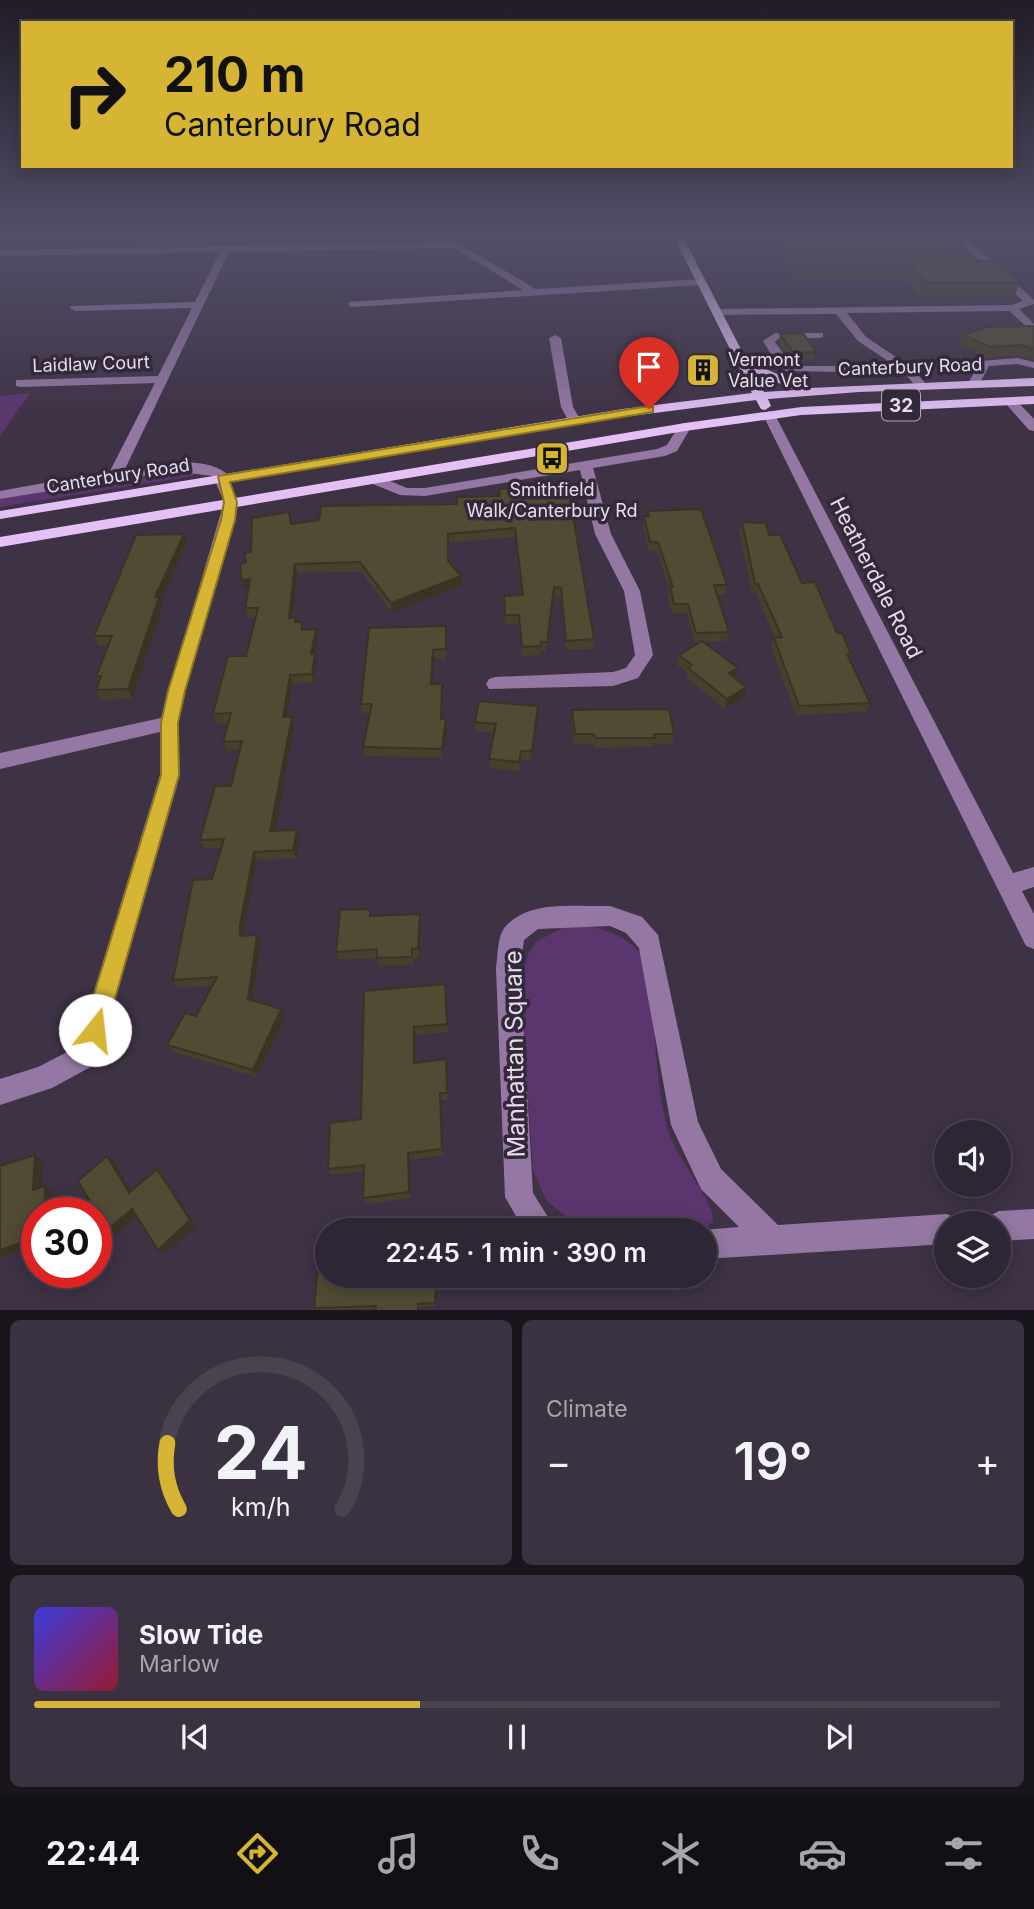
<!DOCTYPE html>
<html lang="en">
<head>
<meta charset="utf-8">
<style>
	:root { --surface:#2e2634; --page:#3a3240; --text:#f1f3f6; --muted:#a7a5ac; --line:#49434f; --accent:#d6b534 }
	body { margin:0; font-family:Inter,sans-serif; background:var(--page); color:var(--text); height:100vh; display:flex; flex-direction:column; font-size:26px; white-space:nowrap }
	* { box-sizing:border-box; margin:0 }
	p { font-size:23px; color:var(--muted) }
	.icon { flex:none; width:38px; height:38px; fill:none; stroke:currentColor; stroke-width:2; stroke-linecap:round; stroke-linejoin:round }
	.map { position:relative; height:1310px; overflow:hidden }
	.sheet { display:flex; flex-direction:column; gap:10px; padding:10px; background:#19151d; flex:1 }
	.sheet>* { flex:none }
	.top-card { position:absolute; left:21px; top:21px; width:992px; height:147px; border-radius:0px; box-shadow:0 4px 18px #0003,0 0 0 2px var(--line); background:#d6b534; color:#111; overflow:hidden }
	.fabs { position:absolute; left:934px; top:1120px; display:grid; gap:14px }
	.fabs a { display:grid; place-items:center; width:77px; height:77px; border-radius:50%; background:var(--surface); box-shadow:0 4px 18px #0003,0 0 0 2px var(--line); font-size:35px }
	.speed { position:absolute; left:21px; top:1197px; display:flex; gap:14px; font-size:35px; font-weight:700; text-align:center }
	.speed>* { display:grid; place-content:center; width:91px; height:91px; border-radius:50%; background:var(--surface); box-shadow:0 4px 18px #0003,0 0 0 2px var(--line); line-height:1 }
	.speed .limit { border:10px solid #d22; background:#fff; color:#111 }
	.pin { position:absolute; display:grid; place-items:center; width:60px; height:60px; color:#fff; margin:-72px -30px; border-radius:50% 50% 50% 0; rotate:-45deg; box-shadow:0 0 7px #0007 }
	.pin .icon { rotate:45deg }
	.me { position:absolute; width:77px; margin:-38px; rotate:16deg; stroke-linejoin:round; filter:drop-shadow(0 0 5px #0008) }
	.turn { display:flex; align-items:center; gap:24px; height:147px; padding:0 28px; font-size:32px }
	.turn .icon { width:91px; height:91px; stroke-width:2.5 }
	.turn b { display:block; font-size:49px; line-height:60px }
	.big { font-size:52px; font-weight:600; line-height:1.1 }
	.sheet .widget { flex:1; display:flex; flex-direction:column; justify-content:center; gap:10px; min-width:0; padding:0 24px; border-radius:10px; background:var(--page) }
	.sheet .dial { align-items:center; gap:0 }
	.dial svg { height:182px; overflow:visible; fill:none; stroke:var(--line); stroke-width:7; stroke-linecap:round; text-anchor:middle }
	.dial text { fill:var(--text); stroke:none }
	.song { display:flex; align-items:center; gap:21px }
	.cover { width:84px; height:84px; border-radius:10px; background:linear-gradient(135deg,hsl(240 70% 55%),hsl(350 70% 35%)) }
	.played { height:7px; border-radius:4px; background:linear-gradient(90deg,var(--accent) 40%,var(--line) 40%) }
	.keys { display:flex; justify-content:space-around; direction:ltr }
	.heat { display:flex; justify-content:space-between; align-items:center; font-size:38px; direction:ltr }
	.sheet .tiles { flex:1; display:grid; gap:10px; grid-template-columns:1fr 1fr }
	.widget:last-child { grid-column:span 2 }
	.trip { position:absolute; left:315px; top:1218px; width:402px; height:70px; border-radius:35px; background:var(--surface); box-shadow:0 4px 18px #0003,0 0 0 2px var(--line); font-weight:600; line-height:70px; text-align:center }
	.tab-bar { display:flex; height:112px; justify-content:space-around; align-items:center; background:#120f15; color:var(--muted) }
	.tab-bar .icon { width:49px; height:49px }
	.tab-bar .active { color:var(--accent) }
	.tab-bar b { font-size:32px; color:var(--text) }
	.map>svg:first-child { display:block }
	.green { fill:#5b366e }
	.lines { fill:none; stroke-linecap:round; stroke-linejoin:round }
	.minor { fill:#9478a3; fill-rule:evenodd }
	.major { fill:#e3c1f7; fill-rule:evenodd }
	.wall { fill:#46402d }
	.shaded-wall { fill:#393424 }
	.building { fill:#514b34; stroke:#393424; stroke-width:2 }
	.route { fill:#d6b534; stroke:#8b7622; stroke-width:2 }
	.labels { text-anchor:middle; stroke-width:7; stroke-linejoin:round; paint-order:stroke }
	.far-poi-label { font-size:18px; fill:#e5dde9; stroke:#34283b; text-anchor:start }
	.far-street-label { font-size:18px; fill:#e5dde9; stroke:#34283b }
	.shield { fill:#34283b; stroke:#b0a7b5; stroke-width:2 }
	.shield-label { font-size:19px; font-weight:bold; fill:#e5dde9 }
	.street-label { font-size:21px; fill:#e5dde9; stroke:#34283b }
	.near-street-label { font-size:24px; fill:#e5dde9; stroke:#34283b }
</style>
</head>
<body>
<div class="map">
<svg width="1034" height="1311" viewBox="0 0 1034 1311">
	<rect width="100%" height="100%" fill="#3e3245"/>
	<path class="green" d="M30,393L0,436V396Z
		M173,471L194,472L193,476L0,507V499Z
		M591,926C610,932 630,938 641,955C659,1013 651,1077 670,1136C679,1161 714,1201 713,1221L704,1230H582L546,1200L533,1170L520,983L528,954L537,941L565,927Z"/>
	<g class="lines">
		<path class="minor" d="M0,237H7L0,243Z
			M955,237H965L1034,300V304L1019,309L1034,324V333L1009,311L847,313L866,337L911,367L927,385L925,388H917L903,371L858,341L836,314L717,315L712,312L717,309L1011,305L1023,301Z
			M456,242L536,289L701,279L706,282L701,285L353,307L349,306V302L523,290L454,248L229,252L125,469C154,466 201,454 226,473L238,502L185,691L178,723L180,775L96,1064L52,1088L0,1105V1079L38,1067L77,1047L160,775V732L0,769V753L161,718L224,502L213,476L179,472L148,475L0,499V491L110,471L155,383L20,387L16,386V380L158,376L192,308L75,311L70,308L71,306L195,302L220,252L0,256V250Z
			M823,333V337L819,338L778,339L775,342L792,366H842L846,368V372L785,371L778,366L763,341L775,333Z
			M555,335L561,338L573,407L581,421L575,425L570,424L561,407L549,338Z
			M1017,358L1034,362V368L1017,364L989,366L978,386L968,383L981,361Z
			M1006,398H1014L1034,419V431L1029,430L1006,404Z
			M769,411L775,415L1013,873L1034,867V887L1022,891L1034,914V949L1026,946L763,415Z
			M685,423L691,427L677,451L665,456L593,468L611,534L640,591L653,655L638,678L613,686L489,689L486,684L489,679L495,677L613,672L626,668L635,655L624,591L595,534L580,470L425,496L400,495L368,482V476H378L407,488H425L657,449L667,445L680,424Z
			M610,906L642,917L658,935L698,1122L721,1169L778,1225L947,1214L957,1219L959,1223H947V1244L705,1259V1230H703L739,1227L701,1189L671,1125L639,948L626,933L610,926L538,929L524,940L520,968L533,1193L556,1230H524L505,1197L496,968C498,956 497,935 506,926C530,899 577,907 610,906Z
			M1034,1209V1239L999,1241V1223H986L989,1216L999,1211Z"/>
		<path class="major" d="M674,237H683L747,361L810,388L1034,378V386L859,392L768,399L771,406L765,410L761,409L756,400L623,417L0,519V511L623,409L752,393ZM753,372L795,390L764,392Z
			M1034,396V404L801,415L685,431L0,547V537L685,423L801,407Z"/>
	</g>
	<path class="wall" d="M831,237H858L862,241L976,261L1020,283L1014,297H921L906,281L799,279L776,255L778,241L830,240Z
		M1034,326V360L1017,355L986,358L959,345L963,335Z
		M780,334L816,352L814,361H792L778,342Z
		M689,353L720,370L719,378L694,379L688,362Z
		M540,482L594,639L593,649L566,650L561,597H554L546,651H541V655L522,656L519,624L505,625L504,605V596L522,595L515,537L448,543V562L461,576V586L392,612L361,572L297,573L292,618L297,622L302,630L316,629L318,639L315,654L317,663L314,683L292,684L287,717H292L294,726L275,831L297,830L300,839L296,859L257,860L243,933L244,936L260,943L253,1001L281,1009L285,1017L257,1077L173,1052L167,1045L196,1016L212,986L178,988L173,980L212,879L221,848L204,849L200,840L231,786L239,750L227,751L223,742L228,723L217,724L213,714L246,656L255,617L248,618L245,608L248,589H244L246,562L251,552L291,524L457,504L540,487Z
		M648,511L727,585L725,594L717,595L729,632L726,641L703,642L738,668L735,678L744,696L725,709L686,678L687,672L677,665L679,655L700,642H695L687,613L672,614L668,596L669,589L657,551H649L643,526L644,516H647Z
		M742,522L769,535L851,654L850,659L870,703L866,712L796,715L771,647L774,638H775L756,593H752L739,532Z
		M184,534L187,543L161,601L163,606L132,699L100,700L96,690L99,682L96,677L108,646H98L94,636Z
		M446,626V659H434L432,684L443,693L442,719H446L447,729L443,758L365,756L363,747L370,713H362L361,704Z
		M538,706L531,761L521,760L519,771L490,768L489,759L494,733L475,731V722Z
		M572,710L674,734L672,744H654L653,747L594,748L593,744H574L572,719Z
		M420,914L421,923L420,957H414L413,965L379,966L377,958L338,960L336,952L372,916Z
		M364,991L446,992L448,1032L416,1035L415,1063L446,1059L448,1100H441L444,1155L410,1160L411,1198L366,1204L363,1198L364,1171L332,1175L328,1169L361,1119Z
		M327,1276H437L436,1306L419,1307V1311H375L376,1309L316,1311L314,1308Z"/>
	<path class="shaded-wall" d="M184,534L187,543L161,601L163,606L132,699L128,689L155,597Z
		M295,564L297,573L291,627L289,618Z
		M461,576V586L392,612L391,603Z
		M250,579L253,588L244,589L241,580Z
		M554,587V597L546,651L547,642Z
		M316,629L318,639L315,654L317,663L314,683L312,674L311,654Z
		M433,650L434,659L432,694L431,684Z
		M738,668L735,677L727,683L729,673Z
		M290,675L292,684L286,726L283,717Z
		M442,684L443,693L442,729L441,719Z
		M746,687L744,696L725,709L727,699Z
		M538,706V716L531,761L532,751Z
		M292,717L294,726L274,840L270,831Z
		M446,719L447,729L443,758L442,749Z
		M297,830L300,839L296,859L293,850Z
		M254,852L257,860L243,933L244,945L240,936V925Z
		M420,914L421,923L420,957L418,948Z
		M257,935L260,943L252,1007L248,999Z
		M281,1009L285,1017L257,1077L253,1070Z
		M414,1027L416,1035L415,1070L414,1063Z
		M446,1059L447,1067L448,1100L447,1093Z
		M440,1093L441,1100L444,1155L442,1149Z
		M408,1153L410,1160L411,1198L409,1192Z
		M35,1155L43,1161L41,1196L33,1190Z
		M107,1156L114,1162L136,1199L129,1193Z
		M157,1169L163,1175L196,1226L164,1255L158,1250Z
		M45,1186L53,1192V1213H44Z
		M132,1209L139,1214L114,1236L107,1230Z
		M37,1237V1245L0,1258V1250Z
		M436,1276H437L436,1306L435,1303Z"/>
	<path class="building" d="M833,237H858L862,241L951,239L976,261H995L1020,283H926L910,267L802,266L778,241L835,240Z
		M1034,326V349L1021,345L990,347L963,335L987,327Z
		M803,333L816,352L794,353L780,334Z
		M689,353H713L720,370H695Z
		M567,481L594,639L566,641L561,588L554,587L547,642H541V646L522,647L519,615H505L504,596L523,595L515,528L448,534V561L461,576L391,603L360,562L295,564L289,618H296L295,622H301L302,630L316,629L311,654L315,653L312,674L290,675L283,717H292L270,831L297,830L293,850L254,852L240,925V936L257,935L248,999L281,1009L253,1070L167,1045L185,1013L196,1016L217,977L173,980L193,880L212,879L224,839L200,840L215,786H231L242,741L223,742L231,713L213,714L228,656H246L258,608H245L250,579L241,580L240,565L246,562L245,553L251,552L252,518L289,512L291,524L319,520L321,506L457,504V497L500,496L499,489L541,487L540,482Z
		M701,509L727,585H714L729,632L696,633L688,604H674L670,587H673L658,542H650L644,516H649L648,511Z
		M742,522L766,523L769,535H780L802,583L815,582L837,633H842L851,654H847L870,703L799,706L774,638L782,637L758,584H755Z
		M184,534L155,597H159L128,689L96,690L101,676L96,677L112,636H94L136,535Z
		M446,626V649L433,650L431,684H442L441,719H446L442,749L363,747L372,704H361L369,628Z
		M702,641L738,668L729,673L746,687L727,699L688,668L692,665L679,655Z
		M479,701L538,706L532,751H521L519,762L489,759L496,724L475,722Z
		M669,709L674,734H654L655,738H595L594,734H575L572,710Z
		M370,909V916L420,914L418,948L412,949V957L377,958V949L336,952L340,910Z
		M445,984L447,1024L414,1027V1063L446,1059L447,1093H440L442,1149L408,1153L409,1192L363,1198L364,1165L328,1169L330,1123L361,1119L364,991Z
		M35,1155L33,1190L45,1186L44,1213H37V1237L0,1250V1166Z
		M107,1156L129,1193L157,1169L190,1220L158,1250L132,1209L107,1230L78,1181Z
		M321,1240H327V1276H436L435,1303L418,1304V1311H375L376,1306L314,1308Z"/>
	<linearGradient id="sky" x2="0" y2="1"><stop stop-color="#221c26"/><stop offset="0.56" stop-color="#524f68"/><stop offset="1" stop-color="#524f68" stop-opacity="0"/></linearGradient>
	<rect width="1034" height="421" fill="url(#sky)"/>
	<path class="route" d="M649,406L653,407V412L230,482L237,502L235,520L185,691L178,723L179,775L106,1030L103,1038L95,1041L87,1038L83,1030L161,775V723L168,691L221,520L224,502L218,476Z"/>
	<defs>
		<g id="building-square" transform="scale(1.75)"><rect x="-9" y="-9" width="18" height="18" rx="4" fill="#d6b534" stroke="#34283b"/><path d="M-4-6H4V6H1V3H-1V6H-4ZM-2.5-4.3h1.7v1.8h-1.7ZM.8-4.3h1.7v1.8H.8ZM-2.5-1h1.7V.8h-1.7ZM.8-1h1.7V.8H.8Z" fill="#111"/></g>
		<g id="bus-square" transform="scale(1.75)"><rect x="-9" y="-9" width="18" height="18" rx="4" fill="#d6b534" stroke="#34283b"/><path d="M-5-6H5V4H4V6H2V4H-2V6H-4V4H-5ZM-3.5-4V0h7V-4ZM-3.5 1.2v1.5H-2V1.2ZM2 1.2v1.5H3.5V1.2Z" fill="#111"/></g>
	</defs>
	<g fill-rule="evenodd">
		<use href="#building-square" x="703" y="370"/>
		<use href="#bus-square" x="552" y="458"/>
	</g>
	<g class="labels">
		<g class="far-poi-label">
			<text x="728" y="366">Vermont<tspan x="728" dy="21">Value Vet</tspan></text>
			<text x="552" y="496" text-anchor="middle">Smithfield<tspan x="552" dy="21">Walk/Canterbury Rd</tspan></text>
		</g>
		<g class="far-street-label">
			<text transform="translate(91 364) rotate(-2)" y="6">Laidlaw Court</text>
			<text transform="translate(910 367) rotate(-2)" y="6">Canterbury Road</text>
			<text transform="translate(118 476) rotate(-9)" y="6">Canterbury Road</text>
		</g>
		<rect class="shield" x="882" y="389.5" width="38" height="31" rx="5"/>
		<g class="shield-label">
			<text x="901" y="412">32</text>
		</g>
		<g class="street-label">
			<text transform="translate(876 578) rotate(63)" y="7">Heatherdale Road</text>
		</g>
		<g class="near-street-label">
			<text transform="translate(515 1054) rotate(-91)" y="8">Manhattan Square</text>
		</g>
	</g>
</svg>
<div class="fabs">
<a><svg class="icon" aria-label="sound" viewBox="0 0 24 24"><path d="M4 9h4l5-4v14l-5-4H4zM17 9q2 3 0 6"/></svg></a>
<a><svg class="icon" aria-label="layers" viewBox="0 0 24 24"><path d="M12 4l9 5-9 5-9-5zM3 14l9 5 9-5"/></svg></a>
</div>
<div class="speed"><div class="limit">30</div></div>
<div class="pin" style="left:649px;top:409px;background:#d93025"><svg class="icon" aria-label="arrive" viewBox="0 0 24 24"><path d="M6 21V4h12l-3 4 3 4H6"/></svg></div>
<svg class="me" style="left:95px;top:1030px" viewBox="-20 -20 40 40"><circle r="19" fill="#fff"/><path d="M0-13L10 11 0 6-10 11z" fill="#d6b534"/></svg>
<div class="trip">22:45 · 1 min · 390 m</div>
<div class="top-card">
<div class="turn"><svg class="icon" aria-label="right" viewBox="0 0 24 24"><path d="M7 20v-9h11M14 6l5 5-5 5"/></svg><div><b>210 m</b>Canterbury Road</div></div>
</div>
</div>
<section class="sheet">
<div class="tiles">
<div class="widget dial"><svg viewBox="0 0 100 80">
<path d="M14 69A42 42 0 1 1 86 69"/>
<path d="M14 69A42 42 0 0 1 9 40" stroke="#d6b534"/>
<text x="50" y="56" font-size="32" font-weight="700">24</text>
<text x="50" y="72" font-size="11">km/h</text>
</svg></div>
<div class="widget"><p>Climate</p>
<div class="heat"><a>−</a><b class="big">19°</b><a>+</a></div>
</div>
<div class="widget">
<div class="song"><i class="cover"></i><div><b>Slow Tide</b><p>Marlow</p></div></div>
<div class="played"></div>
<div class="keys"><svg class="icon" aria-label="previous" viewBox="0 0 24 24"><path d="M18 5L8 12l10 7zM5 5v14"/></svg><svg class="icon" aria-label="pause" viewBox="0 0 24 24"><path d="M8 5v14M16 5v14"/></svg><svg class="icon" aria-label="next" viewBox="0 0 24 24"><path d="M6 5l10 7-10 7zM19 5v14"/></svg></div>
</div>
</div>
</section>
<nav class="tab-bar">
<b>22:44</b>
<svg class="icon active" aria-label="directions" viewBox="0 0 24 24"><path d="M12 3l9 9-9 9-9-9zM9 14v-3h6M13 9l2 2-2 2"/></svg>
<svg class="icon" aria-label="music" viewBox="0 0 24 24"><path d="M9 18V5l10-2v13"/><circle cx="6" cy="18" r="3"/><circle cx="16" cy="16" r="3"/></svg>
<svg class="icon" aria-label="phone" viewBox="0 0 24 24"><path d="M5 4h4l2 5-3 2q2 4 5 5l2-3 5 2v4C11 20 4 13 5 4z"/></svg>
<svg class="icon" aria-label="climate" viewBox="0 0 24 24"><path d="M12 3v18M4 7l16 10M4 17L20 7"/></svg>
<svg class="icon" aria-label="car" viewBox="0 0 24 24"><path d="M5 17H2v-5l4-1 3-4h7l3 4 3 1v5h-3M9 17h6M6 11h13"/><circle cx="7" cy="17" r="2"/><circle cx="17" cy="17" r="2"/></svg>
<svg class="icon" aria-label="filters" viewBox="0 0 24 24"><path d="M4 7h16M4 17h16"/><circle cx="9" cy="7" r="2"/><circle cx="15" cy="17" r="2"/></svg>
</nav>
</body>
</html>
